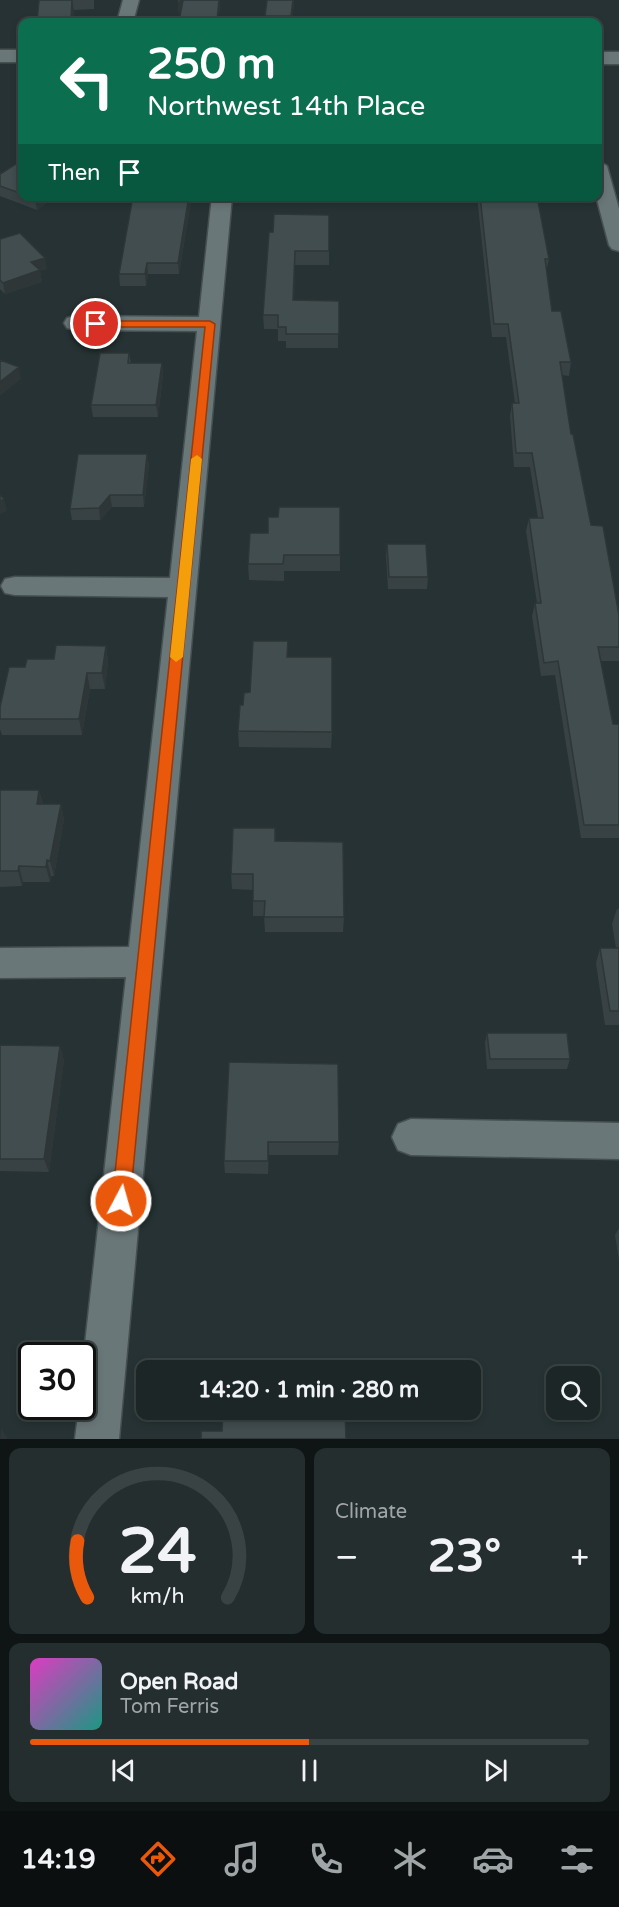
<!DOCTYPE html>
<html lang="en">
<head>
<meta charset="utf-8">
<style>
	:root { --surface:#1c2626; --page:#252e2e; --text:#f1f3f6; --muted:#a0a5a7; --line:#3a4343; --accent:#ea580c }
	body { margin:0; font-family:"Varela Round",sans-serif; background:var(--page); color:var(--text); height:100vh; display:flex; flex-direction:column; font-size:22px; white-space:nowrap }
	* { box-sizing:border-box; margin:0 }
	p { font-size:20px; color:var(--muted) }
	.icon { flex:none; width:33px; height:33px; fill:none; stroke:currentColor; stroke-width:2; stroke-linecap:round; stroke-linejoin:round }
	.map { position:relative; height:1439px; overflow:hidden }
	.panel { display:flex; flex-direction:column; gap:9px; padding:9px; background:#0f1515; flex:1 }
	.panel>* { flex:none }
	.hud { position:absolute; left:18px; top:18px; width:584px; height:183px; border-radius:12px; box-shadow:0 3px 9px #0003,0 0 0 2px var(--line); background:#0b6e4f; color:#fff; overflow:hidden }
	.buttons { position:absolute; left:546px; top:1366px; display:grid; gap:12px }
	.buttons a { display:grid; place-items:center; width:54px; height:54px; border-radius:12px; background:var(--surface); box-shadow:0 3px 9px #0003,0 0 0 2px var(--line); font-size:30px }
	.speed { position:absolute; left:18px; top:1342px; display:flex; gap:12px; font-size:30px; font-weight:700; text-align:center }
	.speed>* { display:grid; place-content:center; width:78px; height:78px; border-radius:50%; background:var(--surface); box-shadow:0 3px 9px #0003,0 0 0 2px var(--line); line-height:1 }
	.speed .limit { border:3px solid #111; border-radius:9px; background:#fff; color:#111 }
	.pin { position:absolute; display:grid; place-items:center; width:51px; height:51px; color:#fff; margin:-26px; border:3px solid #fff; border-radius:50%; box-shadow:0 2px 6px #0007 }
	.me { position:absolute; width:66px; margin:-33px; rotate:6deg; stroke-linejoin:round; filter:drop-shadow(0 0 4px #0008) }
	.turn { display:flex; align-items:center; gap:21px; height:126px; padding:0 30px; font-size:27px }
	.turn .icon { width:78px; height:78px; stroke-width:2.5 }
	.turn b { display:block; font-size:42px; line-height:51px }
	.then { display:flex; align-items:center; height:57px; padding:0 30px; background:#0003; gap:12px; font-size:22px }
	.big { font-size:45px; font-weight:700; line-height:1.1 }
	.panel .tile { flex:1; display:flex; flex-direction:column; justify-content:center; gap:9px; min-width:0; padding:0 21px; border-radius:12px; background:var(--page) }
	.panel .dial { align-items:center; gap:0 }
	.dial svg { height:156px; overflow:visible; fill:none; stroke:var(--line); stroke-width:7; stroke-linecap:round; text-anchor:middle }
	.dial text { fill:var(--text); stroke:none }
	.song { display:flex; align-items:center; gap:18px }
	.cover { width:72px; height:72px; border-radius:9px; background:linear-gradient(135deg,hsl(310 70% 55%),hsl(170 70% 35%)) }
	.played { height:6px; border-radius:3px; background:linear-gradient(90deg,var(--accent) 50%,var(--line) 50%) }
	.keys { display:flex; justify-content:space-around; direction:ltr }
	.heat { display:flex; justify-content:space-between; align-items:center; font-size:33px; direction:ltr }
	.panel .tiles { flex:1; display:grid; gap:9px; grid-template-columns:1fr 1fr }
	.tile:last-child { grid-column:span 2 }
	.trip { position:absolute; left:136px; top:1360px; width:345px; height:60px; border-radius:12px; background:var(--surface); box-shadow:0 3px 9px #0003,0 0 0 2px var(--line); font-weight:700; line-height:60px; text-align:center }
	.dock { display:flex; height:96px; justify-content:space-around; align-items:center; background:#0b0f0f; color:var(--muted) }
	.dock .icon { width:42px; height:42px }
	.dock .on { color:var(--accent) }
	.dock b { font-size:27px; color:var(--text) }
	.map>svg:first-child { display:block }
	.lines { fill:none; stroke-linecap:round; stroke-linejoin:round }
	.minor-casing { stroke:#465051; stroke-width:3 }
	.tertiary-casing { stroke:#465051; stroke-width:3 }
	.minor { fill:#6a7779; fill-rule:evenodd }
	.tertiary { fill:#6a7779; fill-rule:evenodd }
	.wall { fill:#384244 }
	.shaded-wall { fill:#2e3637 }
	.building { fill:#414d4f; stroke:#2e3637; stroke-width:1.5 }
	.route { fill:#ea580c; stroke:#983908; stroke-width:1.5 }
	.slow { fill:#f59e0b }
</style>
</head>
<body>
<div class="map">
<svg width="619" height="1439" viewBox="0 0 619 1439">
	<rect width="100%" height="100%" fill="#263233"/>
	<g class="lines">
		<g class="minor-casing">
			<path id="minor" d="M123,0H139L133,22H117Z
				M597,160L607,166L619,209V251L612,249L609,245L596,196Z
				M212,196H232L119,1439H75L79,1407H82V1371L126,977L0,978V948L129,947L168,597L15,595L5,593L1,586L5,579L15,577L170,578L197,331L75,330L67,328L64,323L67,318L75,316L199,317Z
				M411,1119L619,1123V1159L411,1155L398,1150L392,1137L398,1124Z"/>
		</g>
		<g class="tertiary-casing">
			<path id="tertiary" d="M0,50H22V62H0Z
				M597,52H619V64H597Z"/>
		</g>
		<use href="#minor" class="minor"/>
		<use href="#tertiary" class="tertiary"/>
	</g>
	<path class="wall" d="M39,0H94V9L74,10L73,22H37Z
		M178,0H220V7L218,22H179L181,9L178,13Z
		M294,0L292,22H265V16Z
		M22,160V196H57L37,210L0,196V174Z
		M192,196L179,274H148L146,286H120L119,274Z
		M477,196H537L549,259L546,272L552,311L571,362L569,376L562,375L571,434L591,525L619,615V661H601L613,724H619V838H581L555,675L541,676L532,616L535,603H537L526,531L529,518H538L530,467H514L510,416L512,403H515L506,337H492Z
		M329,215V265H295L294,300L339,301L338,348H286V341H278V329H264L263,315L273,232Z
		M0,239L47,269L40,271L42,282L5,294L0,289Z
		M129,353L131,363H162L163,375L158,417H93L91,405Z
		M147,454L149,465L144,507H112L100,520H72L70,509Z
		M250,533L340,555V571H284V581L249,580L248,564Z
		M387,544L428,577L427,589H388L386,556Z
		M106,646L108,662L105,689H90L82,735H2L0,729V707L25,667Z
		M288,657L332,732L331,748L239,747L238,731L243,705L250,692Z
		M0,790H39L43,804H61L64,820L54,876H51L50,882H23L22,886L0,887Z
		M275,828L276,841L344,917L343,932H265L264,916H253V890L232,889L231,874Z
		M617,909H619V1025H605L596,963L600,948H616L612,924Z
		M487,1033L570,1059L567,1069H487L485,1043Z
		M0,1045L60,1046L64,1060L49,1172L0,1171Z
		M229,1062L339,1142L338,1155H269L268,1174L225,1173L224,1161Z
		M619,1228V1261L615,1235Z"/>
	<path class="shaded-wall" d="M72,0L74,10L73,22H72L71,20Z
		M180,0H189L178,13V2Z
		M219,0L220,7L218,22H217Z
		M293,0H294L292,22L291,16Z
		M39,196H57L37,210L35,199Z
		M189,196H192L179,274L178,263Z
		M295,251V265L293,314V300Z
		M45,258L47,269L40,271L42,282L5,294L3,283L31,262Z
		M147,263L148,274L146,286L145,274Z
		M162,363L163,375L158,417L156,405Z
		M19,367L21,379L0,396V382Z
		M147,454L149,465L144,507L143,495Z
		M110,495L112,507L100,520L99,508Z
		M4,499L7,511L0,514V501Z
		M106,646L108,662L105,689L102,673Z
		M87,673L90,689L82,735L79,719Z
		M39,790L43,806L37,804Z
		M61,804L64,820L54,876L50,861Z
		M47,860L51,876L50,882L46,867Z
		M19,866L23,882L22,886L18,871Z
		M60,1046L64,1060L49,1172L44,1159Z
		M268,1142L269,1155L268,1174Z
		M1,1428L7,1437V1439H0Z"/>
	<path class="building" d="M39,0H72L71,20L37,21Z
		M183,0H219L217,21H179Z
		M267,0H293L291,16H265Z
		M22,160V194L0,186V174Z
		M133,196H189L178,263H147L145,274H119Z
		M480,196H537L549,259H545L552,311H561L571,362H560L571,434H573L591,525L603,526L619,615V647H598L613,724H619V825H584L558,661L544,663L535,603H541L529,518H543L532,453H516L512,403H519L508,324H494Z
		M274,214L329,215V251H295L293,300L339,301V334H286V327H278V315H263L269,232H273Z
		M20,233L45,258L31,262L40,270L3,283L0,280V239Z
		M100,353H129L128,363H162L156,405H91Z
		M0,360L19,367L0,382Z
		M78,454H147L143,495H110L99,508L70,509Z
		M0,495L4,499L0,501Z
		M279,507H340V555H284L283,564H248L250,533H268V517H278Z
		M387,544H426L428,577H389Z
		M253,641H288L287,657H332V732L238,731L240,705H243L244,693L250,692Z
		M56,645L106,646L102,673H87L79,719H0V707L9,667H25L27,659H54Z
		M0,790H39L37,804H61L50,861L47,860L46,867L19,866L18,871H0Z
		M233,828H275V841L343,842L344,917H264L265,901H253V874H231Z
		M600,948H619V1011H610Z
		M487,1033H567L570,1059H490Z
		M0,1045L60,1046L44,1159H0Z
		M229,1062L338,1064L339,1142H268V1161H224Z
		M224,1366H324V1371H224Z
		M223,1410H345L346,1439H201V1431H222Z"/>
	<path class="route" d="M92,321H210L215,324L130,1201L127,1207L121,1209L115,1207L112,1201L205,327H96L90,324Z"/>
	<path class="slow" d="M197,455L202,459L183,657L176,662L170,657L191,459Z"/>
</svg>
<div class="buttons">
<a><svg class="icon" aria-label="search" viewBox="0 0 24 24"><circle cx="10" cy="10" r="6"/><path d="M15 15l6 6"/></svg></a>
</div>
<div class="speed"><div class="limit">30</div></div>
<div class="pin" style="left:96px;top:324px;background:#d93025"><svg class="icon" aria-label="arrive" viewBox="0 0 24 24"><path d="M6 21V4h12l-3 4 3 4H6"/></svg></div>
<svg class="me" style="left:121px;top:1201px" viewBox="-20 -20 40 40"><circle r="17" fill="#ea580c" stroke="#fff" stroke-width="3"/><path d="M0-11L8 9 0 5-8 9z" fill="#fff"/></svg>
<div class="trip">14:20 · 1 min · 280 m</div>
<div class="hud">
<div class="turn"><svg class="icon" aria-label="left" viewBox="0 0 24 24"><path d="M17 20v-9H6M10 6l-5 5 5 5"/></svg><div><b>250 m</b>Northwest 14th Place</div></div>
<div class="then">Then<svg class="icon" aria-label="arrive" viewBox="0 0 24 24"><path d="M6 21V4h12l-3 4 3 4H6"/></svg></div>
</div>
</div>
<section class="panel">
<div class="tiles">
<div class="tile dial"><svg viewBox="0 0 100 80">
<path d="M14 69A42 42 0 1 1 86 69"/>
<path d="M14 69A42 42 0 0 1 9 40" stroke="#ea580c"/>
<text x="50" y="56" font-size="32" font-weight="700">24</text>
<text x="50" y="72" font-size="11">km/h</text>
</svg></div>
<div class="tile"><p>Climate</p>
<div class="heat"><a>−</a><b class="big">23°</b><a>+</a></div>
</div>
<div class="tile">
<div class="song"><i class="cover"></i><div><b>Open Road</b><p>Tom Ferris</p></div></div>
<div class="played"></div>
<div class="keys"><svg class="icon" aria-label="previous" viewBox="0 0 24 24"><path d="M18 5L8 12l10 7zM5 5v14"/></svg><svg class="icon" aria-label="pause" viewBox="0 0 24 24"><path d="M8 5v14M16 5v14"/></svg><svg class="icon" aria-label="next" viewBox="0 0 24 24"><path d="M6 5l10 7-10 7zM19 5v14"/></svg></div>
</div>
</div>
</section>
<nav class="dock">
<b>14:19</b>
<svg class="icon on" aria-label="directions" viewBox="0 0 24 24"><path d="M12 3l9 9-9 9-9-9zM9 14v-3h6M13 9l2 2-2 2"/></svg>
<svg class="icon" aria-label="music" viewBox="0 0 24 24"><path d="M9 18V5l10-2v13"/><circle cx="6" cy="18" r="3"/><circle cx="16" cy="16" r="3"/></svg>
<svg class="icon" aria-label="phone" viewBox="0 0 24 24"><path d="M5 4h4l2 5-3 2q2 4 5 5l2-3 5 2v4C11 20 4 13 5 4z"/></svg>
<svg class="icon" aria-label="climate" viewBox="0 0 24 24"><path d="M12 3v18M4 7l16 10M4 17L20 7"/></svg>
<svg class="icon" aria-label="car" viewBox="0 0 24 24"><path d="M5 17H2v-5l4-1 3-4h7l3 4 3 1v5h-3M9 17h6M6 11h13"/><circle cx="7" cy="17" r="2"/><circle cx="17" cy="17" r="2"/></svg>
<svg class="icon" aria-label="filters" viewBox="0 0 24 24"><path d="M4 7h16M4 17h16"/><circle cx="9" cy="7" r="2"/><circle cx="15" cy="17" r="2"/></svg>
</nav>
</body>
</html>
